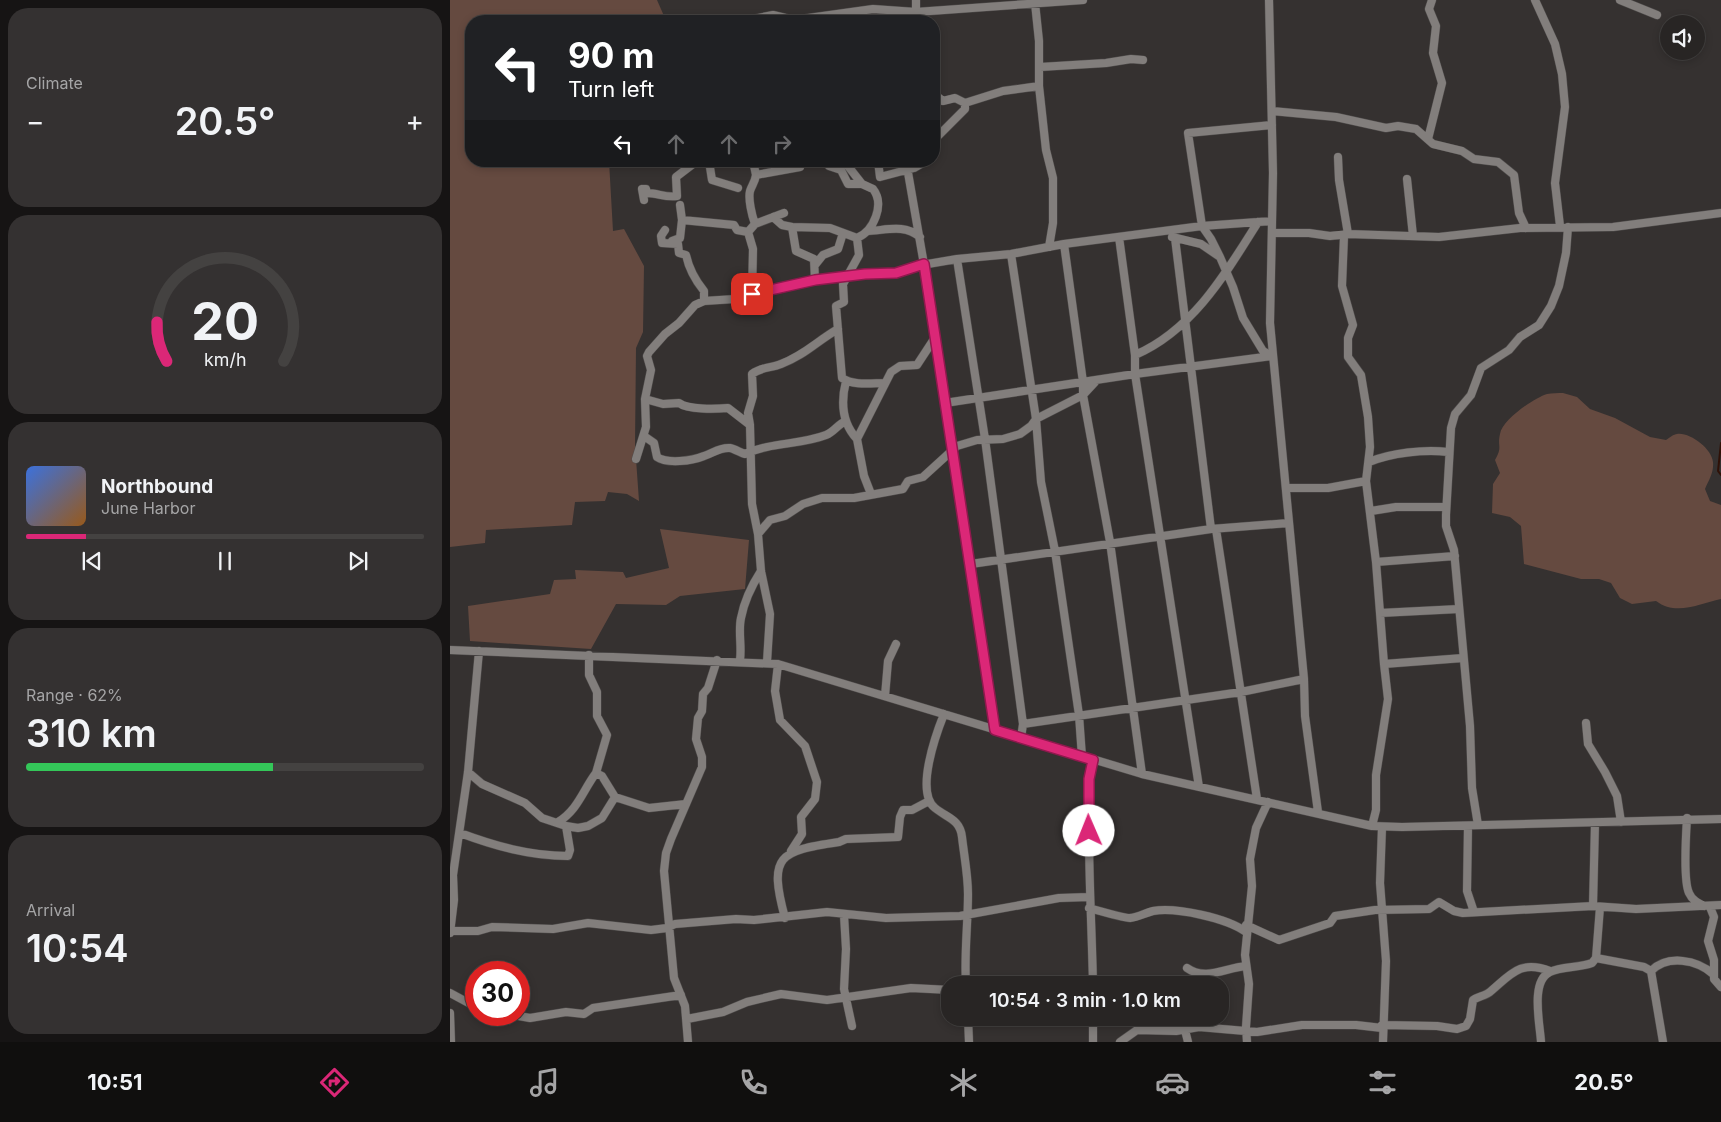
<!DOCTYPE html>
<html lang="en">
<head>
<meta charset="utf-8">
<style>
	:root { --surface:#282524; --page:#343131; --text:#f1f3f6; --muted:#a5a5a6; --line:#444241; --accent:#db2777 }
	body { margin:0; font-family:Inter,sans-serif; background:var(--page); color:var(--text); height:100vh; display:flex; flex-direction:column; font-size:19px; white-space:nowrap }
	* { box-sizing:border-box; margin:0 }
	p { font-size:16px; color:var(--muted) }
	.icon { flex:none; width:28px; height:28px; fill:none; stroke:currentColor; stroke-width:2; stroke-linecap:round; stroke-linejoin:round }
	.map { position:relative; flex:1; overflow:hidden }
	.sheet { display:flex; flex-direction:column; gap:8px; padding:8px; background:#161414; width:450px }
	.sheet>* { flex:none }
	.hud { position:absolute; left:15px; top:15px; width:475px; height:152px; border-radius:20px; box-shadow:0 2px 8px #0003,0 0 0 1px var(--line); background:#202124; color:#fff; overflow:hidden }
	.buttons { position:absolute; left:1210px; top:15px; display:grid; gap:10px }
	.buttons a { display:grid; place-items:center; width:45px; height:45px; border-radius:50%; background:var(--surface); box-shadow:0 2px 8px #0003,0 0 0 1px var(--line); font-size:25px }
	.speed { position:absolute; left:15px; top:961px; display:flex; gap:10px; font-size:25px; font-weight:700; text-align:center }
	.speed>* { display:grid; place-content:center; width:65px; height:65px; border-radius:50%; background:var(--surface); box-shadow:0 2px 8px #0003,0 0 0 1px var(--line); line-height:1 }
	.speed .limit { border:8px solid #d22; background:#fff; color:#111 }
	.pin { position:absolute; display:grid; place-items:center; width:42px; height:42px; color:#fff; margin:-21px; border-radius:10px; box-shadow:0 2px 8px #0006 }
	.me { position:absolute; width:55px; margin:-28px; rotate:359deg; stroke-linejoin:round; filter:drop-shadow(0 0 4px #0008) }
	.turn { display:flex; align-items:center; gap:18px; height:105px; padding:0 20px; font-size:22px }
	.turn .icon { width:65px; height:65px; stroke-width:2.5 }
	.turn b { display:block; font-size:35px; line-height:42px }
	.lanes { display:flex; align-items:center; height:48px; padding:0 20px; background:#0003; justify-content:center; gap:25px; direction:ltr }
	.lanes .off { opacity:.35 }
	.big { font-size:38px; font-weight:600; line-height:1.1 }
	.sheet .card { flex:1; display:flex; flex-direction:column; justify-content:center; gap:8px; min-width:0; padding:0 18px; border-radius:20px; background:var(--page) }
	.sheet .dial { align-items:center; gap:0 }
	.dial svg { height:130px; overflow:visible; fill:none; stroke:var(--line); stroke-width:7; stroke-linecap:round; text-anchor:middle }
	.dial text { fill:var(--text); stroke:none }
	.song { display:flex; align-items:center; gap:15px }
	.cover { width:60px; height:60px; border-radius:8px; background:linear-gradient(135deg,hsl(220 70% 55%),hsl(30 70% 35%)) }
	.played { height:5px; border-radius:2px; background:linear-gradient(90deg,var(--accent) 15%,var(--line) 15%) }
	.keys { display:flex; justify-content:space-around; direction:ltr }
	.heat { display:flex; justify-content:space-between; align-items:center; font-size:28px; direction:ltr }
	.charge { height:8px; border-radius:4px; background:linear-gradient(90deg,#34c759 62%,var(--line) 0) }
	.trip { position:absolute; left:491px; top:976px; width:288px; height:50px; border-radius:20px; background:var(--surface); box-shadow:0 2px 8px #0003,0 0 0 1px var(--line); font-weight:600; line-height:50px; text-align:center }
	.menu { display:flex; height:80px; justify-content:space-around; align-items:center; background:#100f0e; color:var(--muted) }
	.menu .icon { width:35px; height:35px }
	.menu .on { color:var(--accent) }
	.menu b { font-size:22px; color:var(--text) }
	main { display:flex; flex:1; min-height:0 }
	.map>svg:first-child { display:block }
	.green { fill:#654a40 }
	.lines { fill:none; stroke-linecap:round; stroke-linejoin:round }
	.stream { stroke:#2f1107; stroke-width:2 }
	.minor-casing { stroke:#504d4c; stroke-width:9 }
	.minor { stroke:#827e7c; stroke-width:8 }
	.route-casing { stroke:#8e194d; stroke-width:12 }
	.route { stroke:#db2777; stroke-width:9 }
</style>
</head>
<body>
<main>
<section class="sheet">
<div class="card"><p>Climate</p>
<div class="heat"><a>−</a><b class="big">20.5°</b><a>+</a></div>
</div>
<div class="card dial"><svg viewBox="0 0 100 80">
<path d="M14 69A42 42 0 1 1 86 69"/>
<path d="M14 69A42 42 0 0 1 8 45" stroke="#db2777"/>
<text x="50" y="56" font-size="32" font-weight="700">20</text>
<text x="50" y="72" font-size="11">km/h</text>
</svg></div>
<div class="card">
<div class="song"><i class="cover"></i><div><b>Northbound</b><p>June Harbor</p></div></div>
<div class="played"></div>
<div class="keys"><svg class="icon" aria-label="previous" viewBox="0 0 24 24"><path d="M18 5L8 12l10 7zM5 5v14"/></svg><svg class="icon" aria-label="pause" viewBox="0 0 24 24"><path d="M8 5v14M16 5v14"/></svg><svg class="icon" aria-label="next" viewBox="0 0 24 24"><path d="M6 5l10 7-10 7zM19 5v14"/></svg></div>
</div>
<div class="card"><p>Range · 62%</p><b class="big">310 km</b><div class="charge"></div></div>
<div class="card"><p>Arrival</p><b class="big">10:54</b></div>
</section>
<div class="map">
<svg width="1271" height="1042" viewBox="0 0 1271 1042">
	<rect width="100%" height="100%" fill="#353130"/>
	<path class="green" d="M0,0H207L214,16L208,21L197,18L196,21H21V161H159L163,231L174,229L194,266L193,332L186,348L185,445L189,501L177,494L158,492L155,501L125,502L122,525L36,530L35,543L0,547Z
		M1113,393L1127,397L1140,409L1165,418L1200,437L1216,440C1219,438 1224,434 1227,434C1240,432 1262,449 1263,462C1264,472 1259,480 1255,489L1260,501L1271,505V599C1249,604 1226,616 1206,601L1182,604L1170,598L1161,583L1149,579H1131L1074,564L1071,526L1060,517L1042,513L1043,484L1050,473L1045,460C1053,446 1047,447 1050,434C1052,420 1084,398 1097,394C1102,393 1108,393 1113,393Z
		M210,529L299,540L295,589L230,596L216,605L166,604L141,649L20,641L18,606L100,594L104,580L126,579L125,570L173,572L176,578L219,568Z"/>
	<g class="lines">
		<path class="stream" d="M1271,443L1268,471L1271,475"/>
		<g class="minor-casing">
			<path id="minor" d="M819,0L823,173L820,323L854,679L855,716L868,812
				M1085,0L1105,44L1112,74L1115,107L1105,183L1110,226
				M1170,0L1207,15
				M585,3L589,41V86L596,150L603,178V223L599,247
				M293,21L323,15L344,20L423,9L466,12L633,0
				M466,21V0
				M590,67L656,63L681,59L693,60
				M484,94L493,101L505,98L515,103L553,91L589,86
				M822,111L886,117L936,128L948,126L966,129L983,144L1012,151L1024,159L1048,162L1064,175L1069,213L1076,228
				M978,139L992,83L983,53L986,26L979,9L982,0
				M484,140L515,109V103
				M888,157L889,180L898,234
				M259,161L262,180L288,188
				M303,161L306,175
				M374,161L379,166L391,170L398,184H412
				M394,161L412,184L423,189C435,204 424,231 407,238
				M428,161L430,177L464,168L476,161
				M456,161L480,299L545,730
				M957,179L963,236
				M194,200L192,189H196L197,193C208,193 216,198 227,196L226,177L247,161
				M230,205L232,220
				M323,217L332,225L342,227L346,251L364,259L365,280
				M305,224C302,216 298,199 300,191C302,185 305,182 306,175L350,167L348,161
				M342,227L380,228L407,238L409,255L393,284L394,302L386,306L392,378C403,386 422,383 435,383
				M215,230L211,236L212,243L228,244L229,253L236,255C239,269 245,280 254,291V301
				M418,231C438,230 454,224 470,237
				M823,233H859L880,236L898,234L989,237L1070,228L1163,227L1271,213
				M894,236L892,286L903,325L898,338V357L911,375L918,417L920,447L916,481L926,562L934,664L1013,658
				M669,237L685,355V374L749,787
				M722,237L751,244L770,257L783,287L793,318L813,351L822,356
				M725,238L761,529
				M221,243L222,241L230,238L232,220L284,225L287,230L298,232
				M614,244L633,382V395L660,542L692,774
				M561,254L586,419L591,482L605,551L629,715L632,757
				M770,257L761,239L752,226L738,133L822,125
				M507,259L535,439L573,724L571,738
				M365,265L373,255L388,249L393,233
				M302,294L303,249L298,232L305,224L334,213
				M685,355C743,330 776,273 808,222
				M396,381C391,401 392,423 407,439
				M195,399L213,404L229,403C238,410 266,409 278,408L300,425L302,504L308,534
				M495,403L685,374L822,356
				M300,425L298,413L303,396L302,374C311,367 321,368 331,364C355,355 367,341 388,329
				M194,436L204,443L207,457C217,464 242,461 254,456C263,453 270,447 280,448C285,449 291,453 295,454C321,442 350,445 376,435C384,432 388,424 396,421
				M186,459L196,427L195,399L201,370L197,356L199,352L215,334L229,323L245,305L254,301L285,299L365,280L415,274L446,273L466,266L507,259L561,254L614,244L752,226L822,221
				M919,462C941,453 974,449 998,452
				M836,488H878L916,481
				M421,494L414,476L407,439L441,372L450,366L467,365L486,336
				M921,511L946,507H995
				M766,529L807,799
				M926,562L1005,556
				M521,564L761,529L839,523
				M930,613L1009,609
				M0,650L328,664L692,774L922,826L952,827L1271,819
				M139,655V675L147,692V716L157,735L146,773L152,776L165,797
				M290,660C292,646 288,631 291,618C294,602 302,585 311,571
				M317,662L320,614L311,571L308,534L320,520L335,516L353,504L372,498H404L453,489L458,481L473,477L507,446L527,440L553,439L570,434L581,426L586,419L633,395L647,380
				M328,664L325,691L330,720L355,746L367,782L365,799L351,817L352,834L341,851
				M435,696L438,661L446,644
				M494,714C486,734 465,792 485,808C497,818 510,819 512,837C514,855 518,875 518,894C518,924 514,954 516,985
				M1136,723L1138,744L1155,772L1167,796L1171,822
				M573,724L791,692L854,679
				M643,760C636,783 638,808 639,832C639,883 642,934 643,985
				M18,772L32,784L75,803L92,818L116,826L128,828L138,826L152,818L165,797L199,808L236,804
				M1237,818C1236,834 1233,880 1239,893C1242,900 1248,903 1254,906
				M108,822C128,810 133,790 146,773
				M1028,825L1022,788L1020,726L1004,550L996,526V515L1001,428L1005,414L1021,395L1031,368L1059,350L1070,337L1089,325L1101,306L1109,286L1116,253L1118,227
				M922,826L926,810V775L938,699L934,664
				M1018,826L1017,891L1024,912
				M932,827L930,883L936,961L933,1042
				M10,833C45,846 80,856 118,856L120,850L116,826
				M1143,906L1145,823
				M1260,907L1264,917L1258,941L1264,960V979L1271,987
				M639,908C646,910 674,918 680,918C688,917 695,913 703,911C726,907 777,918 796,932
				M394,915L396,949L394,989L402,1026
				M335,918C318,855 329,851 389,842L396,839L448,837L450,817L453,810H462L479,801
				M796,925L829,940L880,923L885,916L925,910L979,909L989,902L1004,911L1013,913L1143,906L1186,909L1271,905
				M0,931H28L42,927L103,929L138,923L201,930L217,928L225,924L286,919L304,920L377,912L436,918L510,916L609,898L639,897
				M0,933L4,900L3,875L18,772L29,651
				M1146,958L1194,967L1201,971L1213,1042
				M737,968C755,981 775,968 796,966
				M1201,971C1218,954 1247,960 1263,974
				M0,993L26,1007
				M0,1013L1,1042
				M63,1015L80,1018L116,1012L134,1014L143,1008L231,995
				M518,1018L519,1042
				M643,1018V1042
				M237,1019L273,1012L297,1002L331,994L377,1000L461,988L500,990
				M932,1025L987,1026L1007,1029L1016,1026L1020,1019L1023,1000C1029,996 1036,996 1041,991C1062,973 1071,960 1100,971
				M735,1030L738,1042
				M238,1042L235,1006L224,978L214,871L216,853L221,839L252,767V757L246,739L248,718L252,711L253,694L258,688L267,660
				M670,1042L687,1030L726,1031L749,1027L807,1032L852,1025H906L932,1028
				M797,1042L796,1027L799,984L795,955L802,886L800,859L806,828L818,802
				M1091,1042C1090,1024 1080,981 1100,972C1112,966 1129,968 1142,963L1146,958L1150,907"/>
		</g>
		<use href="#minor" class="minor"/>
	</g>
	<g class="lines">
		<g class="route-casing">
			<path id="route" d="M302,294L365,280L415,274L446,273L474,264L545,730L643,760L639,779V831"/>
		</g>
		<use href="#route" class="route"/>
	</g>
</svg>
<div class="buttons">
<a><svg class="icon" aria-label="sound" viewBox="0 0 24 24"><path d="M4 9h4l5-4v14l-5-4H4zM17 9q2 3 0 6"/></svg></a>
</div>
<div class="speed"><div class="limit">30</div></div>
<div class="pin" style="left:302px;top:294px;background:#d93025"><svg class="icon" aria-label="arrive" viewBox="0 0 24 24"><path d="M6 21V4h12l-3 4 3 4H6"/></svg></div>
<svg class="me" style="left:639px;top:831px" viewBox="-20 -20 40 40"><circle r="19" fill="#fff"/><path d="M0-13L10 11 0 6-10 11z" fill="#db2777"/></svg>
<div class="trip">10:54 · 3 min · 1.0 km</div>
<div class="hud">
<div class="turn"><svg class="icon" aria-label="left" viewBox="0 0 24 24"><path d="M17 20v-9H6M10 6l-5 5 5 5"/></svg><div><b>90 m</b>Turn left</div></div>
<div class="lanes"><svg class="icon" aria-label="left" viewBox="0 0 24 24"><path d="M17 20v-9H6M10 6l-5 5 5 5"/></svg><svg class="icon off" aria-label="ahead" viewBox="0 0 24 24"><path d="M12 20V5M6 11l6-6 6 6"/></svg><svg class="icon off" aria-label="ahead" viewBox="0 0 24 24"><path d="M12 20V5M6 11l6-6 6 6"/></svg><svg class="icon off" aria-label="right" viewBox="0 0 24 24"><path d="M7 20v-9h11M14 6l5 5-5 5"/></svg></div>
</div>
</div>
</main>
<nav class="menu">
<b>10:51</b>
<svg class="icon on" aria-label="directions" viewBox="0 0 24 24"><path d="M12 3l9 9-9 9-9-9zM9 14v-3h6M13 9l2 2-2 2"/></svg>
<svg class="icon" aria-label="music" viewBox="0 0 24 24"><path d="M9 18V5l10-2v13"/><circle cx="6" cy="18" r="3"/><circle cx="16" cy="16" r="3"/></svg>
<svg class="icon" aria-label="phone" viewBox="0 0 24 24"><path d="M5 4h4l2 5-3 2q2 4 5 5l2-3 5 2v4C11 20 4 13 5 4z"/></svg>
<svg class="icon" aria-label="climate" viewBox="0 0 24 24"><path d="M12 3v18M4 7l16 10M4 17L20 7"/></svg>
<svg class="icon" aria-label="car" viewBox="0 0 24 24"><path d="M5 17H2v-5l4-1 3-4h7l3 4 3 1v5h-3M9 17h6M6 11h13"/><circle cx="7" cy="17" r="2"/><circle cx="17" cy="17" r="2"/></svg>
<svg class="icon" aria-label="filters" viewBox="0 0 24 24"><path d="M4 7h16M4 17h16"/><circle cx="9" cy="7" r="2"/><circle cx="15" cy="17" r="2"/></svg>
<b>20.5°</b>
</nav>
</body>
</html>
